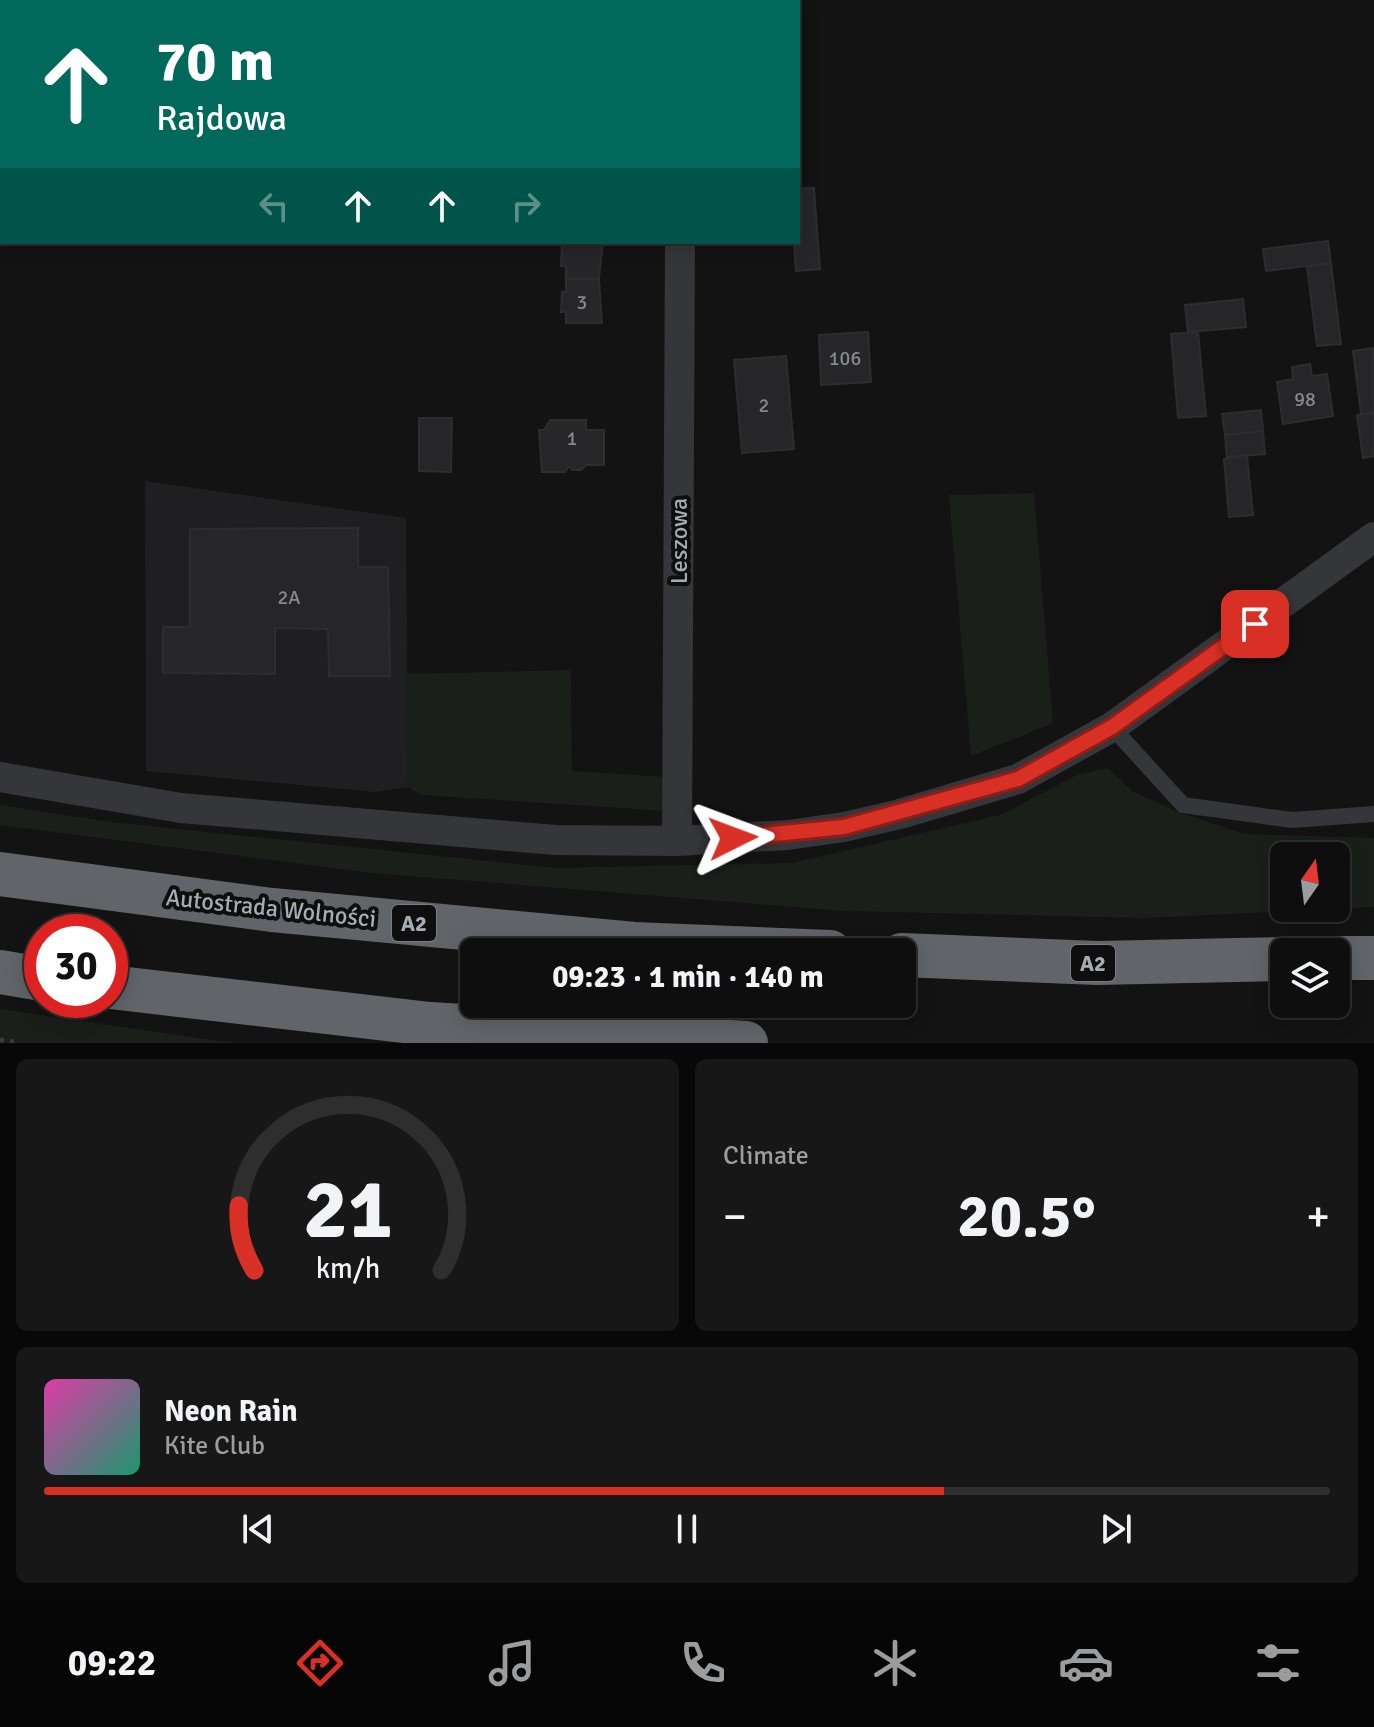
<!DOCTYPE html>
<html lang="en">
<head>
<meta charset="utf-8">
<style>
	:root { --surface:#0e0e0f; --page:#171718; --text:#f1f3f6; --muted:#9b9c9e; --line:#2e2e2f; --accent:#d93025 }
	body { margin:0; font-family:Signika,sans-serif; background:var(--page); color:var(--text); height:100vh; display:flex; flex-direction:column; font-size:30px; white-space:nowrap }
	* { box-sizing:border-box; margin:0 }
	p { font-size:26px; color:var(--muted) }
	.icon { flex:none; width:44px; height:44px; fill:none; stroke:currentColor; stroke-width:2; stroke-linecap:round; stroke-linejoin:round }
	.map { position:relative; height:1043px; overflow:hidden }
	.panel { display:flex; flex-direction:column; gap:16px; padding:16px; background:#080808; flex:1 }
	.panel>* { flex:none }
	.top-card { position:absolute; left:0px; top:0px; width:800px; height:244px; box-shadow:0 4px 20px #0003,0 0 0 2px var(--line); background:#00695c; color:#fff; overflow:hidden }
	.needle { width:52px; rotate:14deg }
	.fabs { position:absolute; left:1270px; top:842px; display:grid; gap:16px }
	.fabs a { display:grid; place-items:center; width:80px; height:80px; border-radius:12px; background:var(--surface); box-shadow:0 4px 20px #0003,0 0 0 2px var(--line); font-size:40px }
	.speed { position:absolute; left:24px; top:914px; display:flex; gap:16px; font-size:40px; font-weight:700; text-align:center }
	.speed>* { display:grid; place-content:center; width:104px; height:104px; border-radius:50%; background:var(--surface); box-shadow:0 4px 20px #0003,0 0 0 2px var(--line); line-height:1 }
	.speed .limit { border:12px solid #d22; background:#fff; color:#111 }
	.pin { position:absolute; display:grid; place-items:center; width:68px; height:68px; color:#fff; margin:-34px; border-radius:16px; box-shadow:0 4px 12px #0006 }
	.me { position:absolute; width:88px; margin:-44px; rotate:87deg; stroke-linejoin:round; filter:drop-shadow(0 0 6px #0008) }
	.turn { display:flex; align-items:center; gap:28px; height:168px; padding:0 24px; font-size:36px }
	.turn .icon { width:104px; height:104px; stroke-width:2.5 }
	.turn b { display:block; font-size:56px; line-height:68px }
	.lanes { display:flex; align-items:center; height:76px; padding:0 24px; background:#0003; justify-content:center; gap:40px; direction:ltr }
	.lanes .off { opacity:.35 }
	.big { font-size:60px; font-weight:700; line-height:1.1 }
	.panel .tile { flex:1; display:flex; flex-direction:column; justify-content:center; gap:12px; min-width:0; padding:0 28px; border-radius:12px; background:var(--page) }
	.panel .dial { align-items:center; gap:0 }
	.dial svg { height:208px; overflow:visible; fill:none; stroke:var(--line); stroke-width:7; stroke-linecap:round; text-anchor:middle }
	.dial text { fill:var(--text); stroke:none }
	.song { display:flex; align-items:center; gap:24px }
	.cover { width:96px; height:96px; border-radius:12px; background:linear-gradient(135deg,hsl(320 70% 55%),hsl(160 70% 35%)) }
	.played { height:8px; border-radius:4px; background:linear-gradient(90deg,var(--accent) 70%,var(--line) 70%) }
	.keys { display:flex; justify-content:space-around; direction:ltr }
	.heat { display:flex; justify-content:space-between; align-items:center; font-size:44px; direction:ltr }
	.panel .tiles { flex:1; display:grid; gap:16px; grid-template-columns:1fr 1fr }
	.tile:last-child { grid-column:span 2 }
	.trip { position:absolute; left:460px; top:938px; width:456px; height:80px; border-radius:12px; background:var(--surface); box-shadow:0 4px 20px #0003,0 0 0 2px var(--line); font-weight:700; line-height:80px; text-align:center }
	.tab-bar { display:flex; height:128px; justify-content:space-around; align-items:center; background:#060606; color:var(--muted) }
	.tab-bar .icon { width:56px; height:56px }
	.tab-bar .selected { color:var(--accent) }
	.tab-bar b { font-size:36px; color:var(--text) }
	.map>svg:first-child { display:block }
	.built { fill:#1f1f21 }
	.green { fill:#1a1f1a; fill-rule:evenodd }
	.building { fill:#262628; stroke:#2d2d30; stroke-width:2 }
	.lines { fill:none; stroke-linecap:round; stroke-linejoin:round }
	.path { stroke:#3b3d40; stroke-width:5; stroke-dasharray:4 6; stroke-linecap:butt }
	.lane { stroke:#343639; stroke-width:16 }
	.street { stroke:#343639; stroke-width:30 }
	.highway { stroke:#616469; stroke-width:44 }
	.route-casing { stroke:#8d1f18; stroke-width:20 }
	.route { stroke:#d93025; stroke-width:14 }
	.labels { text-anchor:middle; stroke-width:8; stroke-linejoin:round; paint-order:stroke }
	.number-label { font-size:20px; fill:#858a90 }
	.shield { fill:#0e0e0f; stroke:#787d82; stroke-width:2 }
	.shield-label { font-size:22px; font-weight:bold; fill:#a6acb3 }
	.street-label { font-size:24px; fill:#a6acb3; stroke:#0e0e0f }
</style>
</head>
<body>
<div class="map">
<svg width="1374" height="1043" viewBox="0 0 1374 1043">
	<rect width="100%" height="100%" fill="#131314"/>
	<path class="built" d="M145,481L406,518L408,787L376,792L146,771Z"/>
	<path class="green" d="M1034,493L1053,723L971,756L949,495Z
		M571,670L572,771L669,777L666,811L421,795L408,787L406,674Z
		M1108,768L1132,791L1178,812L1244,834L1374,838V907L1145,918L844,911L372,873L0,825V805L111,822L556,868L792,863L1000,815L1079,774ZM1284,856H1336V908H1284Z
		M0,1009L219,1041L246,1043H0Z"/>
	<path class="building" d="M814,188L820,269L796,271L794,242H798V189Z
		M1328,241L1331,263L1266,271L1263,249Z
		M566,242H603L599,279H566V266H561L562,245H566Z
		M1331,263L1341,344L1317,346L1307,266Z
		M566,279H599L602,323H566V312H561L562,292H566Z
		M1243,299L1246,327L1188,332L1185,305Z
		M868,332L871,382L821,385L819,335Z
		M1198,332L1206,416L1178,418L1171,334Z
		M1373,348L1374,413L1361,414L1353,351Z
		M786,356L794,449L742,453L734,360Z
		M1310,364L1312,376L1327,374L1333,416L1283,424L1277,382L1293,379L1292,367Z
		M1261,410L1263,431L1225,435L1222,414Z
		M1374,413V456L1363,458L1357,415Z
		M419,418H452L451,472L419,471Z
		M550,420H586V430H604V465H586L581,470H572L569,466L565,472H542L539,430H544Z
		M1263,431L1265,454L1227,457L1225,435Z
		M1247,455L1253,515L1229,517L1224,459Z
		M358,528V567H388L390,676H329L328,629L275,628V674L163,673V627H190V529Z"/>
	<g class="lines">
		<path class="path" d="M0,1040L20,1043"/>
		<path class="lane" d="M1112,727L1183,805L1292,820L1374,814"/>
		<path class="street" d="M680,0V2
			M0,777L181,808L555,840L677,841L788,835L844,827L900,814L1018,779L1112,727L1374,537
			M677,841L680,242"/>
		<path class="highway" d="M0,874L272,910L634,944L830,952
			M902,955L1097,963L1284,959
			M1336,958H1374
			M0,972L42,979
			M110,987L430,1024L746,1043"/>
	</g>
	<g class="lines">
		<g class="route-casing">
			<path id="route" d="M733,838L844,827L1018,779L1112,727L1255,624"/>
		</g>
		<use href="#route" class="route"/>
	</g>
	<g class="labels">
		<g class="number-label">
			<text x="582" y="309">3</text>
			<text x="845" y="365">106</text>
			<text x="1305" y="406">98</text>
			<text x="764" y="412">2</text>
			<text x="572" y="445">1</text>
			<text x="289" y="604">2A</text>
		</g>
		<g class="shield">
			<rect x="392" y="905" width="44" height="36" rx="6"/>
			<rect x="1071" y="945" width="44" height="36" rx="6"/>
		</g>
		<g class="shield-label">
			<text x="414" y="931">A2</text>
			<text x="1093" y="971">A2</text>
		</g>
		<g class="street-label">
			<text transform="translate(679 541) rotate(-90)" y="8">Leszowa</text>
			<text transform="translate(271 908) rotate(6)" y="8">Autostrada Wolności</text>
		</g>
	</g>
</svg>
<div class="fabs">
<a><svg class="needle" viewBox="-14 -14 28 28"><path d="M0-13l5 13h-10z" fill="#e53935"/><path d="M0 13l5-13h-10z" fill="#9b9c9e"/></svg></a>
<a><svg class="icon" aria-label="layers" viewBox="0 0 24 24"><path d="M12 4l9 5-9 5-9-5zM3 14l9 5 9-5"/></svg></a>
</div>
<div class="speed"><div class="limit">30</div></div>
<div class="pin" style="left:1255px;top:624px;background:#d93025"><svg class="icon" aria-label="arrive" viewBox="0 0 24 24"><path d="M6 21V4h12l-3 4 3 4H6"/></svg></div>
<svg class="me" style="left:733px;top:838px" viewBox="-20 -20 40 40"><path d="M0-17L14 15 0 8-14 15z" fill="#d93025" stroke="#fff" stroke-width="4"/></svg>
<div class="trip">09:23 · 1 min · 140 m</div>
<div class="top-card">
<div class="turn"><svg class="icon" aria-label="ahead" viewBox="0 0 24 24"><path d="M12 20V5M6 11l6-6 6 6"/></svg><div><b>70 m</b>Rajdowa</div></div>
<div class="lanes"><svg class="icon off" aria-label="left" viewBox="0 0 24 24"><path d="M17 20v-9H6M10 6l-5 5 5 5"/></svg><svg class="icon" aria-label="ahead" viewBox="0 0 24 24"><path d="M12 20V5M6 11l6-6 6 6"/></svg><svg class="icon" aria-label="ahead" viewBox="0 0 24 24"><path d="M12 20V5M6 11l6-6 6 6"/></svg><svg class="icon off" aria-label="right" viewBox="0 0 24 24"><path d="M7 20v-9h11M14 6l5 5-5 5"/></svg></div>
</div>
</div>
<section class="panel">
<div class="tiles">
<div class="tile dial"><svg viewBox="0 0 100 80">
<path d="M14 69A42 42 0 1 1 86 69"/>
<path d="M14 69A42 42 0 0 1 8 44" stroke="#d93025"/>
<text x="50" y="56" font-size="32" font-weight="700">21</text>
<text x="50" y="72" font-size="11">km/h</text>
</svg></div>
<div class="tile"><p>Climate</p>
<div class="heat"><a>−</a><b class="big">20.5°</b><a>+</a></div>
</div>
<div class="tile">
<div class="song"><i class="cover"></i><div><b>Neon Rain</b><p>Kite Club</p></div></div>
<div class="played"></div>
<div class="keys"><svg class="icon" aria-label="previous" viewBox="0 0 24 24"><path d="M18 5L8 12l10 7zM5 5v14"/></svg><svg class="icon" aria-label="pause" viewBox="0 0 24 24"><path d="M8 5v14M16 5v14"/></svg><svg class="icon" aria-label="next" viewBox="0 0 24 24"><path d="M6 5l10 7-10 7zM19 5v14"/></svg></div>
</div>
</div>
</section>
<nav class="tab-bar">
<b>09:22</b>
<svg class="icon selected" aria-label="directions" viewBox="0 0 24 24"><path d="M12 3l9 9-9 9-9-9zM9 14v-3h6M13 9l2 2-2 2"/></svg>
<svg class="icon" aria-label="music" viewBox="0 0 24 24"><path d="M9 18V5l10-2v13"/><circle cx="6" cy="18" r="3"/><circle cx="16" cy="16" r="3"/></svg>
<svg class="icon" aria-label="phone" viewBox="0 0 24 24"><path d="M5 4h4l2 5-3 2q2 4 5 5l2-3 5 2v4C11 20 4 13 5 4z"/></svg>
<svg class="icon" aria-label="climate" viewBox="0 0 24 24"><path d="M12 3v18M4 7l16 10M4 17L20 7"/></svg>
<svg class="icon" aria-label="car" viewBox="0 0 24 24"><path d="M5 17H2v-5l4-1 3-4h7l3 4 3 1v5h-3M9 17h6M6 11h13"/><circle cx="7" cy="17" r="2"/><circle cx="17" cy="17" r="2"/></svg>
<svg class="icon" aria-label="filters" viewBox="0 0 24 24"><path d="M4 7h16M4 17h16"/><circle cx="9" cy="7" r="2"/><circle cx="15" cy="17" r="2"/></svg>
</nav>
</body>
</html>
